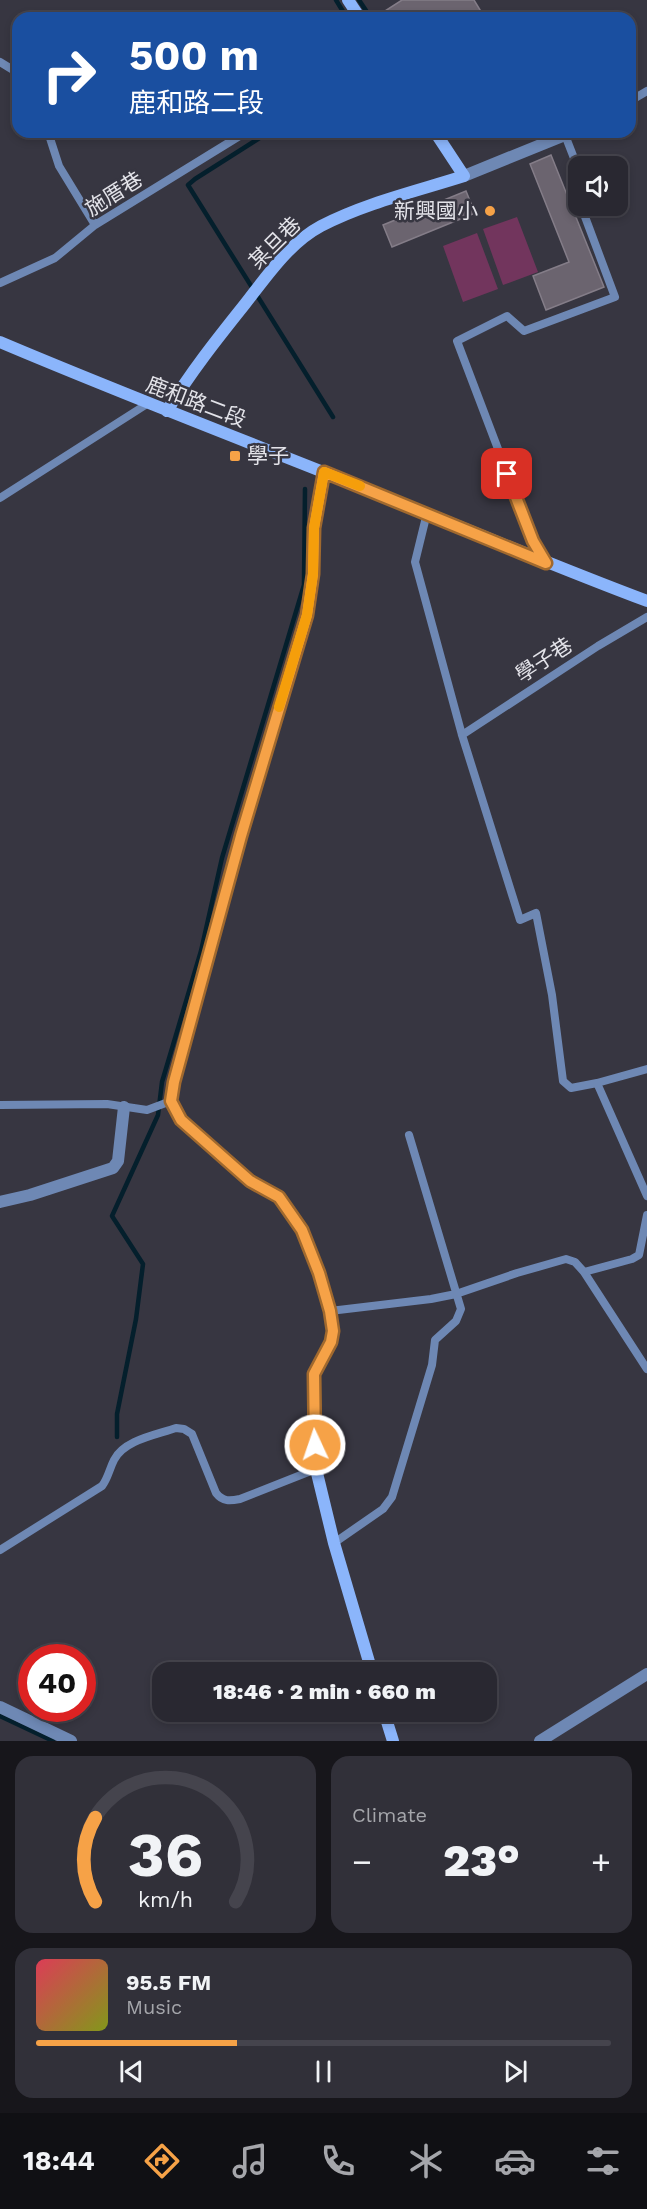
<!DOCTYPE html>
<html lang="en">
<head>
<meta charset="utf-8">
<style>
	:root { --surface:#292831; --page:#313039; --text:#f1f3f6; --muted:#a5a6ab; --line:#45444d; --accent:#f6a247 }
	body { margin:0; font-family:"Work Sans","Noto Sans TC",sans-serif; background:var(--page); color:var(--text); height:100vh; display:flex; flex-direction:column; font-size:22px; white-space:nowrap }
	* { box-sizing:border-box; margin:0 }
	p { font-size:20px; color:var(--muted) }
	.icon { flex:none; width:33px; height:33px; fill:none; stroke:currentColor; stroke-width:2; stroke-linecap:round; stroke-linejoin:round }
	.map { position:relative; height:1741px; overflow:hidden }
	.sheet { display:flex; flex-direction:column; gap:15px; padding:15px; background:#17161b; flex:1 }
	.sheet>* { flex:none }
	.top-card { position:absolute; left:12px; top:12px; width:624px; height:126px; border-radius:18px; box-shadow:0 3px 9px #0003,0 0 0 2px var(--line); background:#1a4fa0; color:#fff; overflow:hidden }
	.controls { position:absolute; left:568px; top:156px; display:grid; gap:12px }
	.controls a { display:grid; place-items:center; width:60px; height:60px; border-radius:12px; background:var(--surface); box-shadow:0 3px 9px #0003,0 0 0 2px var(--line); font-size:30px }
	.speed { position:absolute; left:18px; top:1644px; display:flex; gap:12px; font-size:30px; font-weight:700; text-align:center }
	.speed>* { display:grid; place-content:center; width:78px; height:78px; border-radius:50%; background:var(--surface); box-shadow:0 3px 9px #0003,0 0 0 2px var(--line); line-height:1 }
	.speed .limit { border:9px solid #d22; background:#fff; color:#111 }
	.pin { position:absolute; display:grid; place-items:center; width:51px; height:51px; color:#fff; margin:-26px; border-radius:12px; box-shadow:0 3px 9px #0006 }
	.me { position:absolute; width:66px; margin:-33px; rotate:357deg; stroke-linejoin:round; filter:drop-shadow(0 0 4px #0008) }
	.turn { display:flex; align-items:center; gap:21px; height:126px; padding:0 18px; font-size:27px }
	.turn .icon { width:78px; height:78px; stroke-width:2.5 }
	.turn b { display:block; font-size:42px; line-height:51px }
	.big { font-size:45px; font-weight:800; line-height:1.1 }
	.sheet .tile { flex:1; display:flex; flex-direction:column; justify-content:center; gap:9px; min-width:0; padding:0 21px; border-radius:18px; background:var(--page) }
	.sheet .dial { align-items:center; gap:0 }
	.dial svg { height:156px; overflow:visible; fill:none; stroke:var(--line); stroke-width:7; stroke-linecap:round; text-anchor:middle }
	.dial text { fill:var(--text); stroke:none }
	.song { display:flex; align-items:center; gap:18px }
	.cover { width:72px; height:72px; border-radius:9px; background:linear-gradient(135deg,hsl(350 70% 55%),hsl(70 70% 35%)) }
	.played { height:6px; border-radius:3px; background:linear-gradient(90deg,var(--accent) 35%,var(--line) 35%) }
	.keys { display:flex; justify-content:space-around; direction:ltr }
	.heat { display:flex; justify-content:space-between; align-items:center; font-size:33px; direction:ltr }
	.sheet .tiles { flex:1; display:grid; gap:15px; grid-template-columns:1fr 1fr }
	.tile:last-child { grid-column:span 2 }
	.trip { position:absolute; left:152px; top:1662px; width:345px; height:60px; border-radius:18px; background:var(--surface); box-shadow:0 3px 9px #0003,0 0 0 2px var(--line); font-weight:800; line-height:60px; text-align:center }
	.tabs { display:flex; height:96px; justify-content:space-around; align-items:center; background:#101014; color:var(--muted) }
	.tabs .icon { width:42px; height:42px }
	.tabs .on { color:var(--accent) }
	.tabs b { font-size:27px; color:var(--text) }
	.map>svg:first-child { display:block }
	.green { fill:#72355d }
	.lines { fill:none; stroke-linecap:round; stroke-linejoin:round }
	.stream { stroke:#041f2c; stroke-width:4.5 }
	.building { fill:#6b646f; stroke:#847d88; stroke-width:1.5 }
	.lane { stroke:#6e88b4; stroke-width:8 }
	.street { stroke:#6e88b4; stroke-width:12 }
	.secondary { stroke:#8bb5fb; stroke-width:12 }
	.route-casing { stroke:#a0692e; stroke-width:15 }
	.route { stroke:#f6a247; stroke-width:10 }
	.slow { stroke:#f59e0b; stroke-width:10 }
	.poi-dot { fill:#f6a247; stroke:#373641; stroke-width:2 }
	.labels { text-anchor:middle; stroke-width:5; stroke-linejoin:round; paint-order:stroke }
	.street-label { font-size:21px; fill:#e3e3e9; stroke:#373641 }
	.poi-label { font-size:21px; fill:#e3e3e9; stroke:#373641; text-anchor:end }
</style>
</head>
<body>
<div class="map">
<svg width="647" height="1741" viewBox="0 0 647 1741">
	<rect width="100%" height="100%" fill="#373641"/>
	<path class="green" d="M517,217L538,272L503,285L483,229Z
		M477,233L498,289L463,302L443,246Z"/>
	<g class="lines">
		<path class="stream" d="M336,0L347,18
			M359,0L371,18
			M269,132L195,179L188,185L333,417
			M117,1437V1414L136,1319L143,1264L112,1216L158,1115L162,1082L201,951L222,858L304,585L305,489
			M0,1716L53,1741"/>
	</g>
	<path class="building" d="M402,0H474L485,18H374Z
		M551,155L604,287L546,310L533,276L569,262L530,164Z
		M466,191L475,213L392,247L383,225Z"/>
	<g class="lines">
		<path class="lane" d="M0,62L18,73
			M630,101L647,91
			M48,132L59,166L95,225
			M572,132L565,135L579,171
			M579,184L575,191L579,201
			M0,283L55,258L95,225L246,132
			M0,498L147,404
			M427,513L415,562L462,735L520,920L536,913L552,995L563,1081L571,1088L597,1083L647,1196
			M546,562L533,541L457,341L507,316L524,331L615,297L581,206
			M462,735L598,646L647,617
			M597,1083L647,1069
			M0,1105L107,1104L147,1110L171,1101
			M584,1272L632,1259L639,1255L647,1215
			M330,1311L431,1299L456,1294L517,1273L566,1259L575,1262L584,1272L647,1369
			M334,1543L383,1509L392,1497L432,1365L435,1340L456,1321L461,1309L409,1135
			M0,1550L102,1486C108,1478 109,1470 114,1460C124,1440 156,1435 176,1428L184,1429L192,1434L216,1493C223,1502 230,1501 240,1499L316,1469"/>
		<path class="street" d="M464,176L565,135
			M0,1202L30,1195L113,1168L118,1161L124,1107
			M0,1707L71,1741
			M540,1741L647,1674"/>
		<path class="secondary" d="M348,0L360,18
			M0,342C125,395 251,443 376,493C467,529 556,567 647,601
			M167,411C190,373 217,339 245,304C267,276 289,243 321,226C365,203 417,191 464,176L435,132
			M324,472L314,528L313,574L307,615L241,836L174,1082L171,1101L181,1120L250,1181L279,1197L302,1230L319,1273L330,1311L333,1331L331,1342L314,1374L313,1421L316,1469L334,1543L372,1672
			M384,1712L393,1741"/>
	</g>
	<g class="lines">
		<g class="route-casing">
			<path id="route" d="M315,1445L314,1374L331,1342L333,1331L330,1311L319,1273L302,1230L279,1197L250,1181L181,1120L171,1101L174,1082L241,836L307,615L313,574L314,528L324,472L546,563L533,541L507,474"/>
		</g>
		<use href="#route" class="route"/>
		<path class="slow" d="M279,707L307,615L313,574L314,528L324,472L360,486"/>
	</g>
	<g class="poi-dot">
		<circle cx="490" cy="211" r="6"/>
		<rect x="229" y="450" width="12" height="12" rx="3"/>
	</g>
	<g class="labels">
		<g class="street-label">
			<text transform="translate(114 194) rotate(-32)" y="7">施厝巷</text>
			<text transform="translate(275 243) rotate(-45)" y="7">某旦巷</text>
			<text transform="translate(196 402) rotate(21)" y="7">鹿和路二段</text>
			<text transform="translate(544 660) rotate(-33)" y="7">學子巷</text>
		</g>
		<g class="poi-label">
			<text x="478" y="218">新興國小</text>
			<text x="247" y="463" text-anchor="start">學子</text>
		</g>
	</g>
</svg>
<div class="controls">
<a><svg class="icon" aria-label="sound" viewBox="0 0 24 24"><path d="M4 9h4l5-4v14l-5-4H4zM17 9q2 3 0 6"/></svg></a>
</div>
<div class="speed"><div class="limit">40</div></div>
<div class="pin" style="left:507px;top:474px;background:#d93025"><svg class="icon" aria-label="arrive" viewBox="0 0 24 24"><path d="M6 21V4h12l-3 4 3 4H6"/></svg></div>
<svg class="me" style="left:315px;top:1445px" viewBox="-20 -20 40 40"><circle r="17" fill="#f6a247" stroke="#fff" stroke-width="3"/><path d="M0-11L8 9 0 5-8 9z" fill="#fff"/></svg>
<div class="trip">18:46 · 2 min · 660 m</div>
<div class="top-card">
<div class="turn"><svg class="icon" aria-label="right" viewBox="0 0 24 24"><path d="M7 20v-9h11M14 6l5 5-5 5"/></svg><div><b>500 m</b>鹿和路二段</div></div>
</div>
</div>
<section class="sheet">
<div class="tiles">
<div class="tile dial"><svg viewBox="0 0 100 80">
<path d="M14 69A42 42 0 1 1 86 69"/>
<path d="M14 69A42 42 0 0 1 14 26" stroke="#f6a247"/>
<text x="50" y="56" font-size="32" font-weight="700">36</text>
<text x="50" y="72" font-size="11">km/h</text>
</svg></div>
<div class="tile"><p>Climate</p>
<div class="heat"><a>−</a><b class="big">23°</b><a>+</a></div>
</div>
<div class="tile">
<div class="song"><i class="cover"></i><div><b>95.5 FM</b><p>Music</p></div></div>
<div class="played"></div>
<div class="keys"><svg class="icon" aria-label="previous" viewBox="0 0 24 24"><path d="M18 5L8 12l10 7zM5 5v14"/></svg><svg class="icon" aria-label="pause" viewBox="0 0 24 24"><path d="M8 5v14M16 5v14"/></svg><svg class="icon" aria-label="next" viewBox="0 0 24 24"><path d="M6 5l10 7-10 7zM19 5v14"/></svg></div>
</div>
</div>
</section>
<nav class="tabs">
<b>18:44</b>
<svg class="icon on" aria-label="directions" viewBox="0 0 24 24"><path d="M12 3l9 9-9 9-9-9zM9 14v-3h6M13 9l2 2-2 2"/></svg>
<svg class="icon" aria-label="music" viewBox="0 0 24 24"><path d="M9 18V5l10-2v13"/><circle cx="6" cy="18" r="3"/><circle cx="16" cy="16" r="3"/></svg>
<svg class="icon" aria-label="phone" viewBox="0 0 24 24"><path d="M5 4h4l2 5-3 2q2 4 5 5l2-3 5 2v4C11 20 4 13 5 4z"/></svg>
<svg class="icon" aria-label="climate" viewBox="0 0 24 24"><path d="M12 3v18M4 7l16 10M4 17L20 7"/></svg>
<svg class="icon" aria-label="car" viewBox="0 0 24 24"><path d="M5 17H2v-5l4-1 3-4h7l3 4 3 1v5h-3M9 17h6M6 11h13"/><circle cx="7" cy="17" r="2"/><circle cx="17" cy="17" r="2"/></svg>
<svg class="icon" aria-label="filters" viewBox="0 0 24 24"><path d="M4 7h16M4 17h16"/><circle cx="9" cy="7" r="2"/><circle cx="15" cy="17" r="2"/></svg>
</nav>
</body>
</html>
